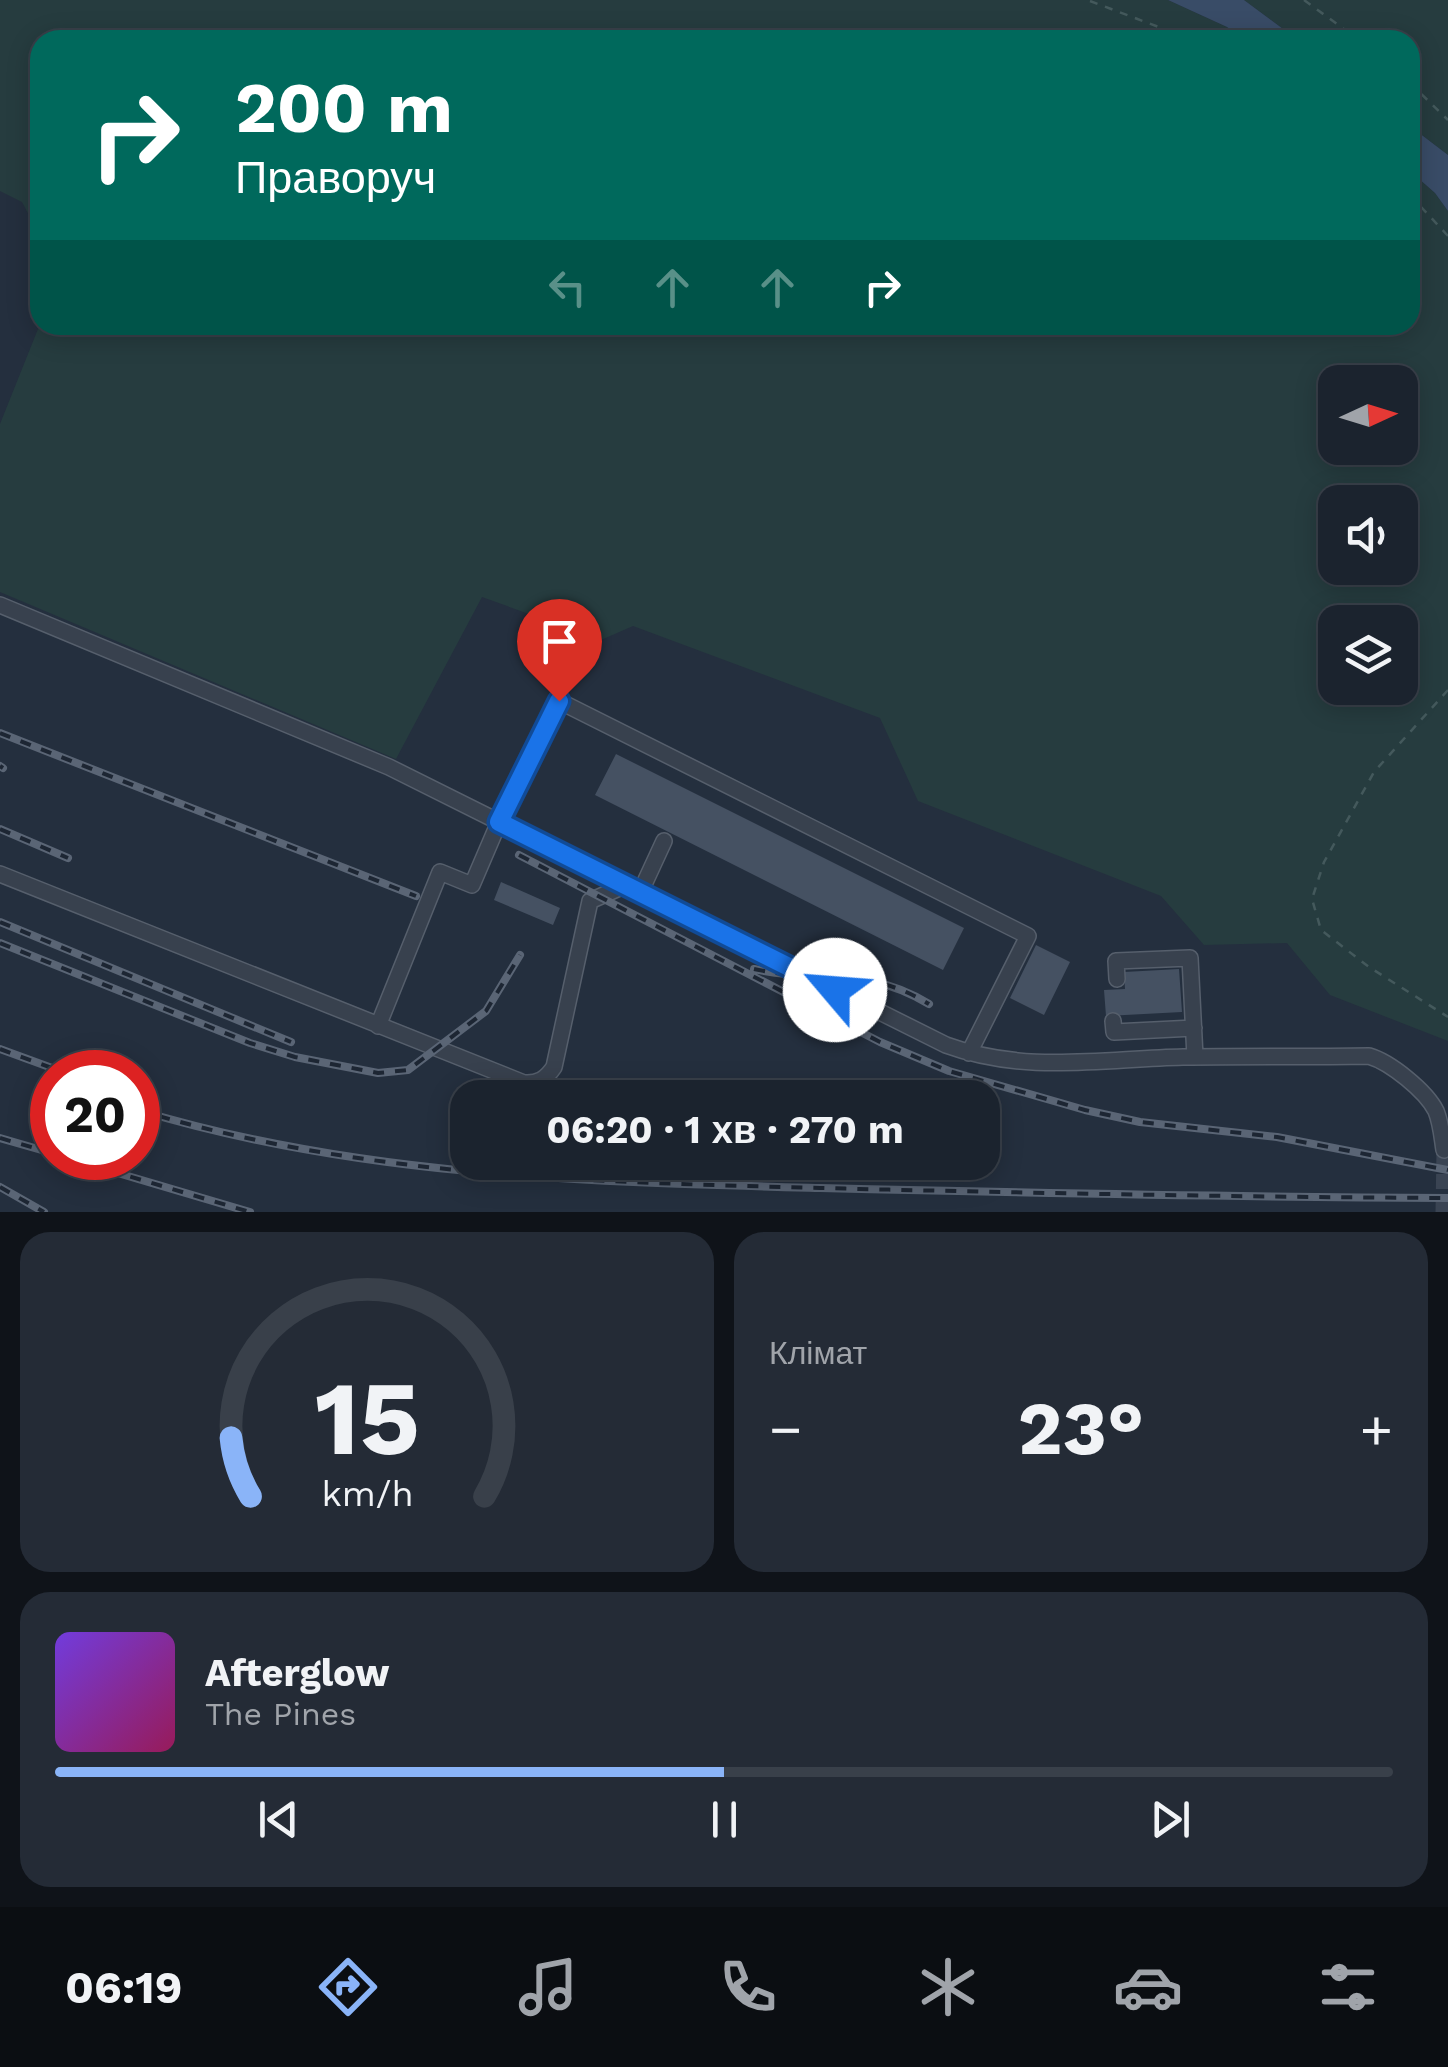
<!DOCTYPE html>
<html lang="uk">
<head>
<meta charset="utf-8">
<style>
	:root { --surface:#1b232e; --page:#242b36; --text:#f1f3f6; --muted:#a0a4aa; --line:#39404a; --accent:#8ab4f8 }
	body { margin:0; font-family:"Work Sans",sans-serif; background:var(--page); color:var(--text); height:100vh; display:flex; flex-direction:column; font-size:38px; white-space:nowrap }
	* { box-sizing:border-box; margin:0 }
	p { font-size:32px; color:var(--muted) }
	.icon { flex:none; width:55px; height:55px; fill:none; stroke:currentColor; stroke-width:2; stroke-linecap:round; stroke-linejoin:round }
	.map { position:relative; height:1212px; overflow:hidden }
	.side { display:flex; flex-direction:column; gap:20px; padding:20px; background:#0f1319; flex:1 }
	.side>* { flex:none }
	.hud { position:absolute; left:30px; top:30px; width:1390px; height:305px; border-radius:30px; box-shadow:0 5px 25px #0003,0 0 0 2px var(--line); background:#00695c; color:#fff; overflow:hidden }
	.needle { width:65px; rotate:86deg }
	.fabs { position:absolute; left:1318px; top:365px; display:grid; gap:20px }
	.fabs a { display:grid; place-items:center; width:100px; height:100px; border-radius:20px; background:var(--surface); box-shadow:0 5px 25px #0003,0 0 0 2px var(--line); font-size:50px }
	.speed { position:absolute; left:30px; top:1050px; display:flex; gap:20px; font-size:50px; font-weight:700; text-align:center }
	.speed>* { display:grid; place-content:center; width:130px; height:130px; border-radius:50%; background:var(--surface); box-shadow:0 5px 25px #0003,0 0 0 2px var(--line); line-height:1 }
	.speed .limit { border:15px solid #d22; background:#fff; color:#111 }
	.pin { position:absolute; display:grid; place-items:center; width:85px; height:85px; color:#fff; margin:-102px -42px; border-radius:50% 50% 50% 0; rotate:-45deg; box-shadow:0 0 10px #0007 }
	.pin .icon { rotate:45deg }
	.me { position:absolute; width:110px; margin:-55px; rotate:297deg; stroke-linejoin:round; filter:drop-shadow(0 0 8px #0008) }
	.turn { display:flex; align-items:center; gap:35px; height:210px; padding:0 40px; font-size:45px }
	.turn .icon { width:130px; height:130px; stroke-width:2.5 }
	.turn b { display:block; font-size:70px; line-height:85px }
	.lanes { display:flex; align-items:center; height:95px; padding:0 40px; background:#0003; justify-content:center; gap:50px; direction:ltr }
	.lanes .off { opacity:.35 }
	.big { font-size:75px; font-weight:700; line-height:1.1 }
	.side .tile { flex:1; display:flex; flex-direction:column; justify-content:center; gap:15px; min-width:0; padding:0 35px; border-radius:30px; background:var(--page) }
	.side .dial { align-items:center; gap:0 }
	.dial svg { height:260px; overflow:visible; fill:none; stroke:var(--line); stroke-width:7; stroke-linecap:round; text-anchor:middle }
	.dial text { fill:var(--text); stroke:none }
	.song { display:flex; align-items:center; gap:30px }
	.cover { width:120px; height:120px; border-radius:15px; background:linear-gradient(135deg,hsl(260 70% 55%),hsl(330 70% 35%)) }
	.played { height:10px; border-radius:5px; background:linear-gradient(90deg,var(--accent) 50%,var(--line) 50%) }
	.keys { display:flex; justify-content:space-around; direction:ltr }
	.heat { display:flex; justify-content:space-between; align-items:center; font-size:55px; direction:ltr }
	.side .tiles { flex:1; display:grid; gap:20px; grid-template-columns:1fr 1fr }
	.tile:last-child { grid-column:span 2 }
	.trip { position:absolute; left:450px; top:1080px; width:550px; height:100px; border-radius:30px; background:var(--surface); box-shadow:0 5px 25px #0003,0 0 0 2px var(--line); font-weight:700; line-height:100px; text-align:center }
	.tabs { display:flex; height:160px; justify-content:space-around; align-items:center; background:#0b0e12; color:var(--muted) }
	.tabs .icon { width:70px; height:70px }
	.tabs .current { color:var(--accent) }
	.tabs b { font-size:45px; color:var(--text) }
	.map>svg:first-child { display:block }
	.green { fill:#263c3f; fill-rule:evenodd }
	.water { fill:#394c67 }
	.building { fill:#455162 }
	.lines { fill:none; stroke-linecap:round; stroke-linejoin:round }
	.minor-tunnel { stroke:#3a4453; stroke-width:15; stroke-dasharray:15 8; stroke-linecap:butt }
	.minor-casing { stroke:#565f6c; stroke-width:18 }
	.path { stroke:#44595c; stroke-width:2.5; stroke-dasharray:8 8; stroke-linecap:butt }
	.minor { stroke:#38414e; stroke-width:15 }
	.rail-casing { stroke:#5a6575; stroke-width:8 }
	.rail { stroke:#1d2633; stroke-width:4; stroke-dasharray:11; stroke-linecap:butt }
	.route-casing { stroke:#114b97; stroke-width:25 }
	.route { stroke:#1a73e8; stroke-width:18 }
</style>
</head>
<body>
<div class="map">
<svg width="1448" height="1212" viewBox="0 0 1448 1212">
	<rect width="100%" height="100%" fill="#242f3e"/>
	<path class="green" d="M0,0H1168L1227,27L1245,40H40V236L22,202L0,191Z
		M1244,0H1448V155L1410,126V40H1298Z
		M1410,171L1435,193L1448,211V1041L1330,995L1287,943L1204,945L1161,896L918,801L880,718L633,626L601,640L482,597L396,759L0,592V424L40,324L1410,325ZM1335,382H1400V448H1335ZM1335,502H1400V568H1335ZM1335,622H1400V688H1335Z"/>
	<path class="water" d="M1168,0H1244L1298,40H1245L1227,27Z
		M1410,126L1448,155V211L1435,193L1410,171Z"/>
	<path class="building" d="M616,754L964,928L943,970L595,795Z
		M501,882L560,908L553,925L494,900Z
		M1036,945L1070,962L1044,1015L1010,998Z
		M1179,969L1182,1012L1106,1016L1104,990L1125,989L1124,972Z"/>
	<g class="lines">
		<path class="minor-tunnel" d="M1443,1212L1444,1150"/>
		<g class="minor-casing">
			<path id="minor" d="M0,605L389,767L946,1045C1025,1074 1101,1059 1183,1057C1245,1056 1307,1057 1369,1056C1390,1062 1426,1091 1436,1111C1441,1123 1442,1137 1444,1150
				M0,874L524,1083C538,1084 546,1079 554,1067L590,901L626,885
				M640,893L664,841
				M1117,979L1116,961L1190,958L1195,1057
				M1113,1021L1114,1032L1194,1028
				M378,1026L440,872L472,885L499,822L559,701L1028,936L969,1053"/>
		</g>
		<path class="path" d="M1304,0L1359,40
			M1090,1L1193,40
			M1410,83L1448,120
			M1410,195L1448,236
			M1448,690L1374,772L1324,862L1312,899L1321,930L1369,967L1448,1017"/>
		<use href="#minor" class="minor"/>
		<g class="rail-casing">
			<path id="rail" d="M0,733L416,896
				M0,766L3,768
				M0,829L68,858
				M519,855L880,1042L949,1071L1085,1110L1140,1122L1277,1137L1448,1170
				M0,922L291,1042
				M0,943L250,1043L295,1057L378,1073L408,1070L486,1011L520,955
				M754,969C821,984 865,965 929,1004
				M0,1049L63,1072
				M138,1110C360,1177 590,1182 820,1188C1029,1193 1238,1197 1448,1198
				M0,1138L52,1153
				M67,1158L250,1212
				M0,1187L44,1212"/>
		</g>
		<use href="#rail" class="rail"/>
	</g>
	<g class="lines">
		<g class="route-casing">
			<path id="route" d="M559,701L499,822L835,990"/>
		</g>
		<use href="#route" class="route"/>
	</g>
</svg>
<div class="fabs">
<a><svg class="needle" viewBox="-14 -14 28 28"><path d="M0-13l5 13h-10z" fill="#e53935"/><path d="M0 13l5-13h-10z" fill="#a0a4aa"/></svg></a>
<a><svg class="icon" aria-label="sound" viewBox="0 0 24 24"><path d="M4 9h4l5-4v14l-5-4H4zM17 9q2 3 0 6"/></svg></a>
<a><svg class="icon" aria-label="layers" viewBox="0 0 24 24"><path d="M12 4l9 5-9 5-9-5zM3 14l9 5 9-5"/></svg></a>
</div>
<div class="speed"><div class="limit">20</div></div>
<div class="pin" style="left:559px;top:701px;background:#d93025"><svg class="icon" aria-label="arrive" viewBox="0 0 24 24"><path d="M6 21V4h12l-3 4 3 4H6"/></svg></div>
<svg class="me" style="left:835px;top:990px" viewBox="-20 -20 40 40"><circle r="19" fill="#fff"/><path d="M0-13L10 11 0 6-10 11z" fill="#1a73e8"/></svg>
<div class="trip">06:20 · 1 хв · 270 m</div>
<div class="hud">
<div class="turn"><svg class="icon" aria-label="right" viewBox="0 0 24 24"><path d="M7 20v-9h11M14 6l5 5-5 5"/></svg><div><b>200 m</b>Праворуч</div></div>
<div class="lanes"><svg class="icon off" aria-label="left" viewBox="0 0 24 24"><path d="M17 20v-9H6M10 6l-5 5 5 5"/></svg><svg class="icon off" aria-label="ahead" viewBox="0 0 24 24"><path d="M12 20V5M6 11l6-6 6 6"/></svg><svg class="icon off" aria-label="ahead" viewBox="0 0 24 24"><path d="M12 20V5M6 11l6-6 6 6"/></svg><svg class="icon" aria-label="right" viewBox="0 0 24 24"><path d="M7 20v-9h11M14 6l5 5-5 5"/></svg></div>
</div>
</div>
<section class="side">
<div class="tiles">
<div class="tile dial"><svg viewBox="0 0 100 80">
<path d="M14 69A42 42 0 1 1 86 69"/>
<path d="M14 69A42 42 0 0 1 8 51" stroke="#8ab4f8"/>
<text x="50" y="56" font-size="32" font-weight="700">15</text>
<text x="50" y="72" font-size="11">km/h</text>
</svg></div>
<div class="tile"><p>Клімат</p>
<div class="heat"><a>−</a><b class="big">23°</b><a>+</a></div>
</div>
<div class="tile">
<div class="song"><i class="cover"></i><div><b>Afterglow</b><p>The Pines</p></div></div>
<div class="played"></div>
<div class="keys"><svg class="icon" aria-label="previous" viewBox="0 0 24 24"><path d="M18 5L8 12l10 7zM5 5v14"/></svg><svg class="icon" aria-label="pause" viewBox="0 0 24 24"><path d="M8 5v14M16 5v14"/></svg><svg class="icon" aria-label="next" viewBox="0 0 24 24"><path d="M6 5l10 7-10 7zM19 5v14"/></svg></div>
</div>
</div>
</section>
<nav class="tabs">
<b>06:19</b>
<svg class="icon current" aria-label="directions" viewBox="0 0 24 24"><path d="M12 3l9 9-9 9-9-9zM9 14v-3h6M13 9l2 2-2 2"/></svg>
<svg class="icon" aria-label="music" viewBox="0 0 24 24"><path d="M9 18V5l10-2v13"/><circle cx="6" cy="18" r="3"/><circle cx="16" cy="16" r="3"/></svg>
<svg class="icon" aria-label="phone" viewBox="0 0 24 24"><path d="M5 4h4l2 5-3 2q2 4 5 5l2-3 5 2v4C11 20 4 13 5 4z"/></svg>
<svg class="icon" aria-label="climate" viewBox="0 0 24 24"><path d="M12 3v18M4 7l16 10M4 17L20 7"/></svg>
<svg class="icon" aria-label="car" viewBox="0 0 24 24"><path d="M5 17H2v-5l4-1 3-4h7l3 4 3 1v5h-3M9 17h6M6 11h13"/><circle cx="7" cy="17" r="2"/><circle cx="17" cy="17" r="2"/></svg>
<svg class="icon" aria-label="filters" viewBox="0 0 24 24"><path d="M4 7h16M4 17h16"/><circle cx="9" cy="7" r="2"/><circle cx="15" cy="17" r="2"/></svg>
</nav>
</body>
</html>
